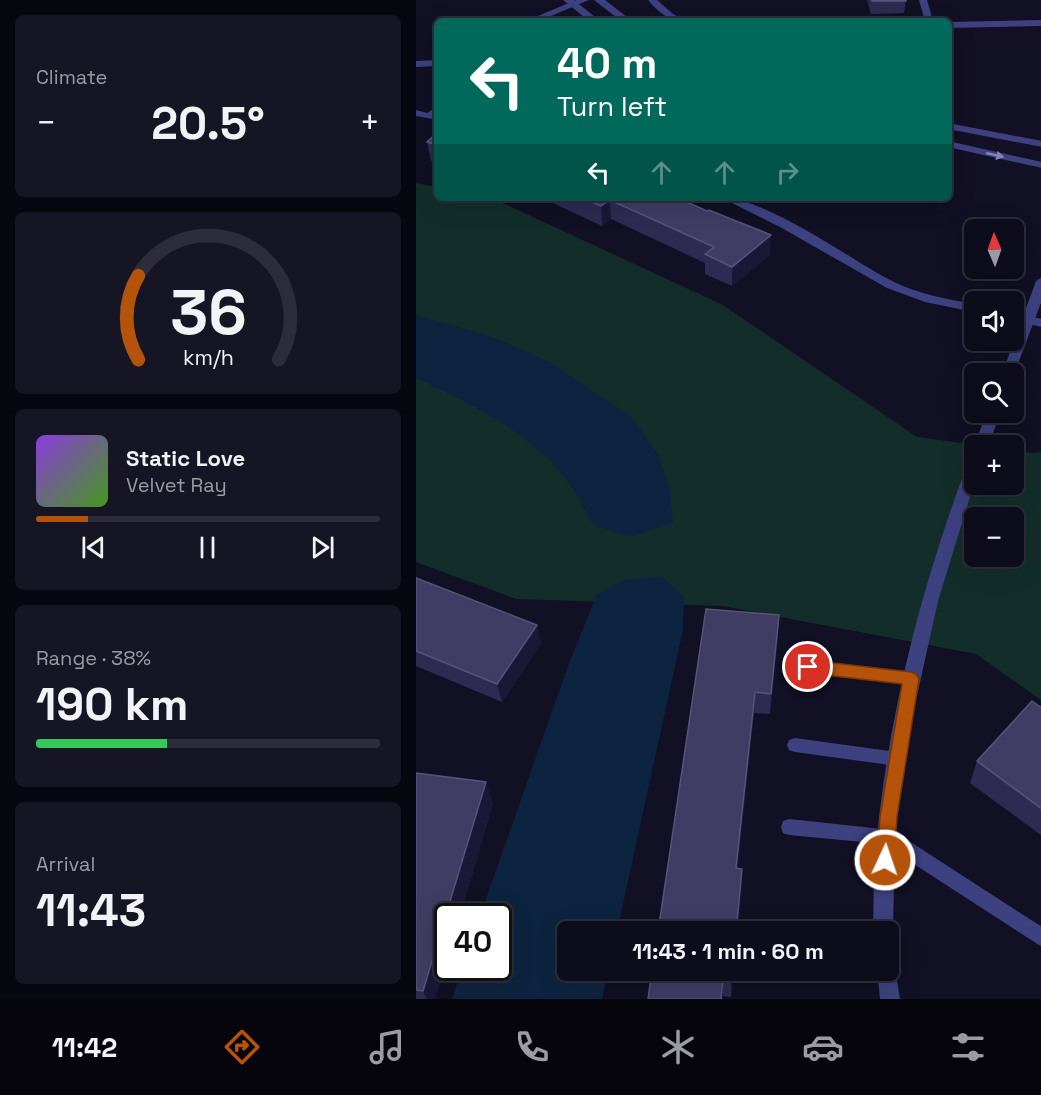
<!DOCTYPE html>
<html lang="en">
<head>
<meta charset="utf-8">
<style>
	:root { --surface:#0d0c1b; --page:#161524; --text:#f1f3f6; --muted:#9a9ba3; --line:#2d2c3a; --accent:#b45309 }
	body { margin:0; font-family:"Space Grotesk",sans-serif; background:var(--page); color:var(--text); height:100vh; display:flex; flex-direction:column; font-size:22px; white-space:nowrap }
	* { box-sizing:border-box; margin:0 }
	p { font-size:20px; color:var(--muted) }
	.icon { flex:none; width:33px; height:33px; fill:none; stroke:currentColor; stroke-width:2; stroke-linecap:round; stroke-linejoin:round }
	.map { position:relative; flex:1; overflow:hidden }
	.side { display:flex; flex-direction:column; gap:15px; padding:15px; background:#07070f; width:416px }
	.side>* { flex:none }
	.hud { position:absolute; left:18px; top:18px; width:518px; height:183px; border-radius:9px; box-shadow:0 6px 24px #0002,0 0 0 2px var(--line); background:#00695c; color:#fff; overflow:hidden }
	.needle { width:39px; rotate:358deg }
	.buttons { position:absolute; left:548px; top:219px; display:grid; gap:12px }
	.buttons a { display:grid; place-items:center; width:60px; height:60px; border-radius:9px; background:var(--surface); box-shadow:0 6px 24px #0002,0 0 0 2px var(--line); font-size:30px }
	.speed { position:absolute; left:18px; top:903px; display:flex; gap:12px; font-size:30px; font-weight:700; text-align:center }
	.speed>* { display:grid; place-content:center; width:78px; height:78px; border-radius:50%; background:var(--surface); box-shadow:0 6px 24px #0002,0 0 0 2px var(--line); line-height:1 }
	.speed .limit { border:3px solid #111; border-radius:9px; background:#fff; color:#111 }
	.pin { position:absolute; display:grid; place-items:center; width:51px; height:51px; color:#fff; margin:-26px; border:3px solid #fff; border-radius:50%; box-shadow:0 2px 6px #0007 }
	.me { position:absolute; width:66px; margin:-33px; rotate:3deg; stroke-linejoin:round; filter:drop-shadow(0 0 4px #0008) }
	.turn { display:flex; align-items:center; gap:21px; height:126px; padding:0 24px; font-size:27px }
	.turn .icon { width:78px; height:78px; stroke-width:2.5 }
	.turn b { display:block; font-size:42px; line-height:51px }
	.lanes { display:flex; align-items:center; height:57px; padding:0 24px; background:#0003; justify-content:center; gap:30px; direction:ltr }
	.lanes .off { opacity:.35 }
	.big { font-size:45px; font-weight:600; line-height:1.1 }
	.side .card { flex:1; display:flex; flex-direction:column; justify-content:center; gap:9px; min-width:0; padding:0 21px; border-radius:9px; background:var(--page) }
	.side .dial { align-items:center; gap:0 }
	.dial svg { height:156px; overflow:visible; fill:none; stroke:var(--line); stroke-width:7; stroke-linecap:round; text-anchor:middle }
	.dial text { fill:var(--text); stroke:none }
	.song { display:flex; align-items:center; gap:18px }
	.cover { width:72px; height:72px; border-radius:9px; background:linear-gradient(135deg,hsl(270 70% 55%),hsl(100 70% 35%)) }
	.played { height:6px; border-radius:3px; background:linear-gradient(90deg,var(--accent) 15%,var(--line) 15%) }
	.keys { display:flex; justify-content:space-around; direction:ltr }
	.heat { display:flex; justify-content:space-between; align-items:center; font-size:33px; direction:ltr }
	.charge { height:9px; border-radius:4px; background:linear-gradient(90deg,#34c759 38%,var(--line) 0) }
	.trip { position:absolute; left:141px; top:921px; width:342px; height:60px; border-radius:9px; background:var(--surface); box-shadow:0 6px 24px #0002,0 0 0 2px var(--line); font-weight:600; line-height:60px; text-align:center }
	.dock { display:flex; height:96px; justify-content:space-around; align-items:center; background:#05050b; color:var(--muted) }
	.dock .icon { width:42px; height:42px }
	.dock .selected { color:var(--accent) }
	.dock b { font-size:27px; color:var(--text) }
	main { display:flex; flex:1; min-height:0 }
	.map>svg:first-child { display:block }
	.green { fill:#132e2a; fill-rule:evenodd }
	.water { fill:#0d2440 }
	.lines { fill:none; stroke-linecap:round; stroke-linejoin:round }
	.service { fill:#3d4180; fill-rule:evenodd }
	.minor { fill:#3d4180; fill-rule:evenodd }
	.tertiary { fill:#3d4180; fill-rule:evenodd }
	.wall { fill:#2e2a51 }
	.shaded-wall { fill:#1b1837 }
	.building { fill:#403c63; stroke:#57547c; stroke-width:1.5 }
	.oneway { fill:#8284b8 }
	.route { fill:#b45309; stroke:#753606; stroke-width:1.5 }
</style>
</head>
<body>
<main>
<section class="side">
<div class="card"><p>Climate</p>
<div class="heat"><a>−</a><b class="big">20.5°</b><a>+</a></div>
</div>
<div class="card dial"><svg viewBox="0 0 100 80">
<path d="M14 69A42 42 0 1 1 86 69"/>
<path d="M14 69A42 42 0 0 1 14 26" stroke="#b45309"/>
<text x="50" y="56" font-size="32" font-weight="700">36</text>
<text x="50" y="72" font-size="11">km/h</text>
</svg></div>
<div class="card">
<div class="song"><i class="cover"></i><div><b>Static Love</b><p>Velvet Ray</p></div></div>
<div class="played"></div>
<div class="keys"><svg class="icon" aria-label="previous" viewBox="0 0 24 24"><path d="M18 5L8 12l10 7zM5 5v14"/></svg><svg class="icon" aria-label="pause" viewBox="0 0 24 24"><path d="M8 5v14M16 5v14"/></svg><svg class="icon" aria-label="next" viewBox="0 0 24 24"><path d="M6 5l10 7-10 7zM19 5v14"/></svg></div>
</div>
<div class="card"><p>Range · 38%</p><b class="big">190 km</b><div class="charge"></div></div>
<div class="card"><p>Arrival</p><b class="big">11:43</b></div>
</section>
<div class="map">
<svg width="626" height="999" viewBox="0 0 626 999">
	<rect width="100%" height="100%" fill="#111024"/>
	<path class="green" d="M0,183L21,187V198L80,200L307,305L501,437L560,445L558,446V484H597V451L618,453L625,452V700L560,654L307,606L100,599L0,562ZM558,518H597V556H558Z"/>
	<path class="water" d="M0,315L74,336L132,361L217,418L243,456L254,491L257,523L216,537L177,525C170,513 164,500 157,489C121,435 57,405 0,378Z
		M245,576L268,596L267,630L201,931L152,932V970L192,971L186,999H36L46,968H82V916H64L152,666L181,594L207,580Z"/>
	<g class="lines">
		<path class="service" d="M232,0H241L257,14L270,21C253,21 243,13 232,0Z
			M503,0H511L517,21H509Z
			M626,20V26L532,28V22Z
			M391,661L495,673L500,674L503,679L500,684L495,685L391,673L386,672L383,667L386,662Z
			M379,738L481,752L487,754L489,759L487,764L481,766L379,752L373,750L371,745L373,740Z
			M373,819L476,830L626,927V947L467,844L373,835L367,833L365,827L367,821Z"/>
		<path class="minor" d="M160,0H173L123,21H110Z
			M21,60V66L0,67V61Z
			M21,107V116L17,119L0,116V110L11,113Z
			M306,198C352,198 434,260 478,282C503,294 531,299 558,304V312L509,302L471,288L364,227Z
			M597,313L626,319V327L597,321Z"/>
		<path class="tertiary" d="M147,0H158L184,21H173Z
			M178,0H189L216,21H205Z
			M532,123L626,141V147L532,129Z
			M532,141L626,162V168L532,147Z
			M626,277V300L597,377V374H586L620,281Z
			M571,412H585L572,446H558Z
			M558,460V484L522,601L491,741L479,836L477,932L472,940V932H457C458,900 457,868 461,836C474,708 506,585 551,465Z
			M472,960L478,963L484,999H464L461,970H472Z"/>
	</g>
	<path class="wall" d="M451,0H490L488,13L455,14Z
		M21,133V163L15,161L11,142Z
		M136,198H262L354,255L316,286L289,274V263L195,219L186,226L137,203Z
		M0,578L121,625L125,644L86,702L0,666Z
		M363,615L362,636L354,714L338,713L321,869H326V888L242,932Z
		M626,708V836L554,783L561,761Z
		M0,773L77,803L44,916H32L19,999H0Z
		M236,970H317L315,997L307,996V999H232Z"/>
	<path class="shaded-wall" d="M194,200L195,219L186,226L185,206Z
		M355,235L354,255L316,286V267Z
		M363,615L362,636L354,714L355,694Z
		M121,625L125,644L86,702L81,684Z
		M339,692L338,713L320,887V868Z
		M70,782L77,803L44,916H32V957L19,999H11L7,991Z
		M326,869V888L322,932H320Z
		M316,970H317L315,997V980Z
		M307,979V999H305Z"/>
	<path class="building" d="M456,0H490V1H456Z
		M21,133V145L11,142Z
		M166,198H262L291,211L293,210L355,235L316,267L289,254L298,247L194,200L185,206Z
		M0,578L121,625L81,684L0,651Z
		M290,609L363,615L355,694L339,692L320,868L326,869L320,932H242Z
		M616,701L626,708V809L561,761Z
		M0,773L70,782L7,991L0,990Z
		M236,970H316L315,980L307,979L305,999H232Z"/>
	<defs><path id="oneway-solid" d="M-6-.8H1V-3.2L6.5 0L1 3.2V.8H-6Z" transform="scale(1.5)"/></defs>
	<use class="oneway" href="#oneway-solid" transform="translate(579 155) rotate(13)"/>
	<path class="route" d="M392,660L495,672L500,674L503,679L481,817L478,860L475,866L469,868L463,866L461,860L464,817L486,684L392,673L386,671L384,667L386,662Z"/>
</svg>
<div class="buttons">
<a><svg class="needle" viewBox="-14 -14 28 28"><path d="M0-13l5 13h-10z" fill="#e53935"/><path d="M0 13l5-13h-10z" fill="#9a9ba3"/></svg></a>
<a><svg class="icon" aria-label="sound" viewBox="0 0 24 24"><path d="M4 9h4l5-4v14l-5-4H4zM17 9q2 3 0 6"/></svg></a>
<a><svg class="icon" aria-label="search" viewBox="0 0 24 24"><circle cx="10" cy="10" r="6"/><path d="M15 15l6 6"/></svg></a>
<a>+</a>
<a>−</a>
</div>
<div class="speed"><div class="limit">40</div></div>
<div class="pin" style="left:392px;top:667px;background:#d93025"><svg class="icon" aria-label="arrive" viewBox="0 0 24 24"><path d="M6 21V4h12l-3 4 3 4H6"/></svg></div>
<svg class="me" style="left:469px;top:860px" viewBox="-20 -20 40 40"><circle r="17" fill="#b45309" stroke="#fff" stroke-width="3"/><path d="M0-11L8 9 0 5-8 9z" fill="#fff"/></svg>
<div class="trip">11:43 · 1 min · 60 m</div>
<div class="hud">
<div class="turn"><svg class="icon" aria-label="left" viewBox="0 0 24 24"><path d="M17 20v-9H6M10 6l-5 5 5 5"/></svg><div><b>40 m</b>Turn left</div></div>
<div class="lanes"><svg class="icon" aria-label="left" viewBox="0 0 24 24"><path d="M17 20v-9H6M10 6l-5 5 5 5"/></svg><svg class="icon off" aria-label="ahead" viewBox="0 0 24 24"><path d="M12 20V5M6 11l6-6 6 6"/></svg><svg class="icon off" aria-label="ahead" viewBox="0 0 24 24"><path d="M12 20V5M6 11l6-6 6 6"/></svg><svg class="icon off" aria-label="right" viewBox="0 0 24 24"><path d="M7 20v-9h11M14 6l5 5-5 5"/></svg></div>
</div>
</div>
</main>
<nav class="dock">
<b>11:42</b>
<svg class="icon selected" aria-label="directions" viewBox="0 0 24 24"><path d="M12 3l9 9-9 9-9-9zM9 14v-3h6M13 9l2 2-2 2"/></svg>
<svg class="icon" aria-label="music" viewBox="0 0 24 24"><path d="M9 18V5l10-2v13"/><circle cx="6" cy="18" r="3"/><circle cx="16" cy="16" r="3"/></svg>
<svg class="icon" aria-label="phone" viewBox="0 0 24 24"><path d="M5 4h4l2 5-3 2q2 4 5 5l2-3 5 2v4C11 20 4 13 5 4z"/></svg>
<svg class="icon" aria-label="climate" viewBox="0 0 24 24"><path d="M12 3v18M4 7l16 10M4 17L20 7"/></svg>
<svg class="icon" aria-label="car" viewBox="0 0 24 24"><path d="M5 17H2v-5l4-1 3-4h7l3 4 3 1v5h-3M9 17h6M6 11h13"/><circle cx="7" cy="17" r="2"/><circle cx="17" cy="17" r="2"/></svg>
<svg class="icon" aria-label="filters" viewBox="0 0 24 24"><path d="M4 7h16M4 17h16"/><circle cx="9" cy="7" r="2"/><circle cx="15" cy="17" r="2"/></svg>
</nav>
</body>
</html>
